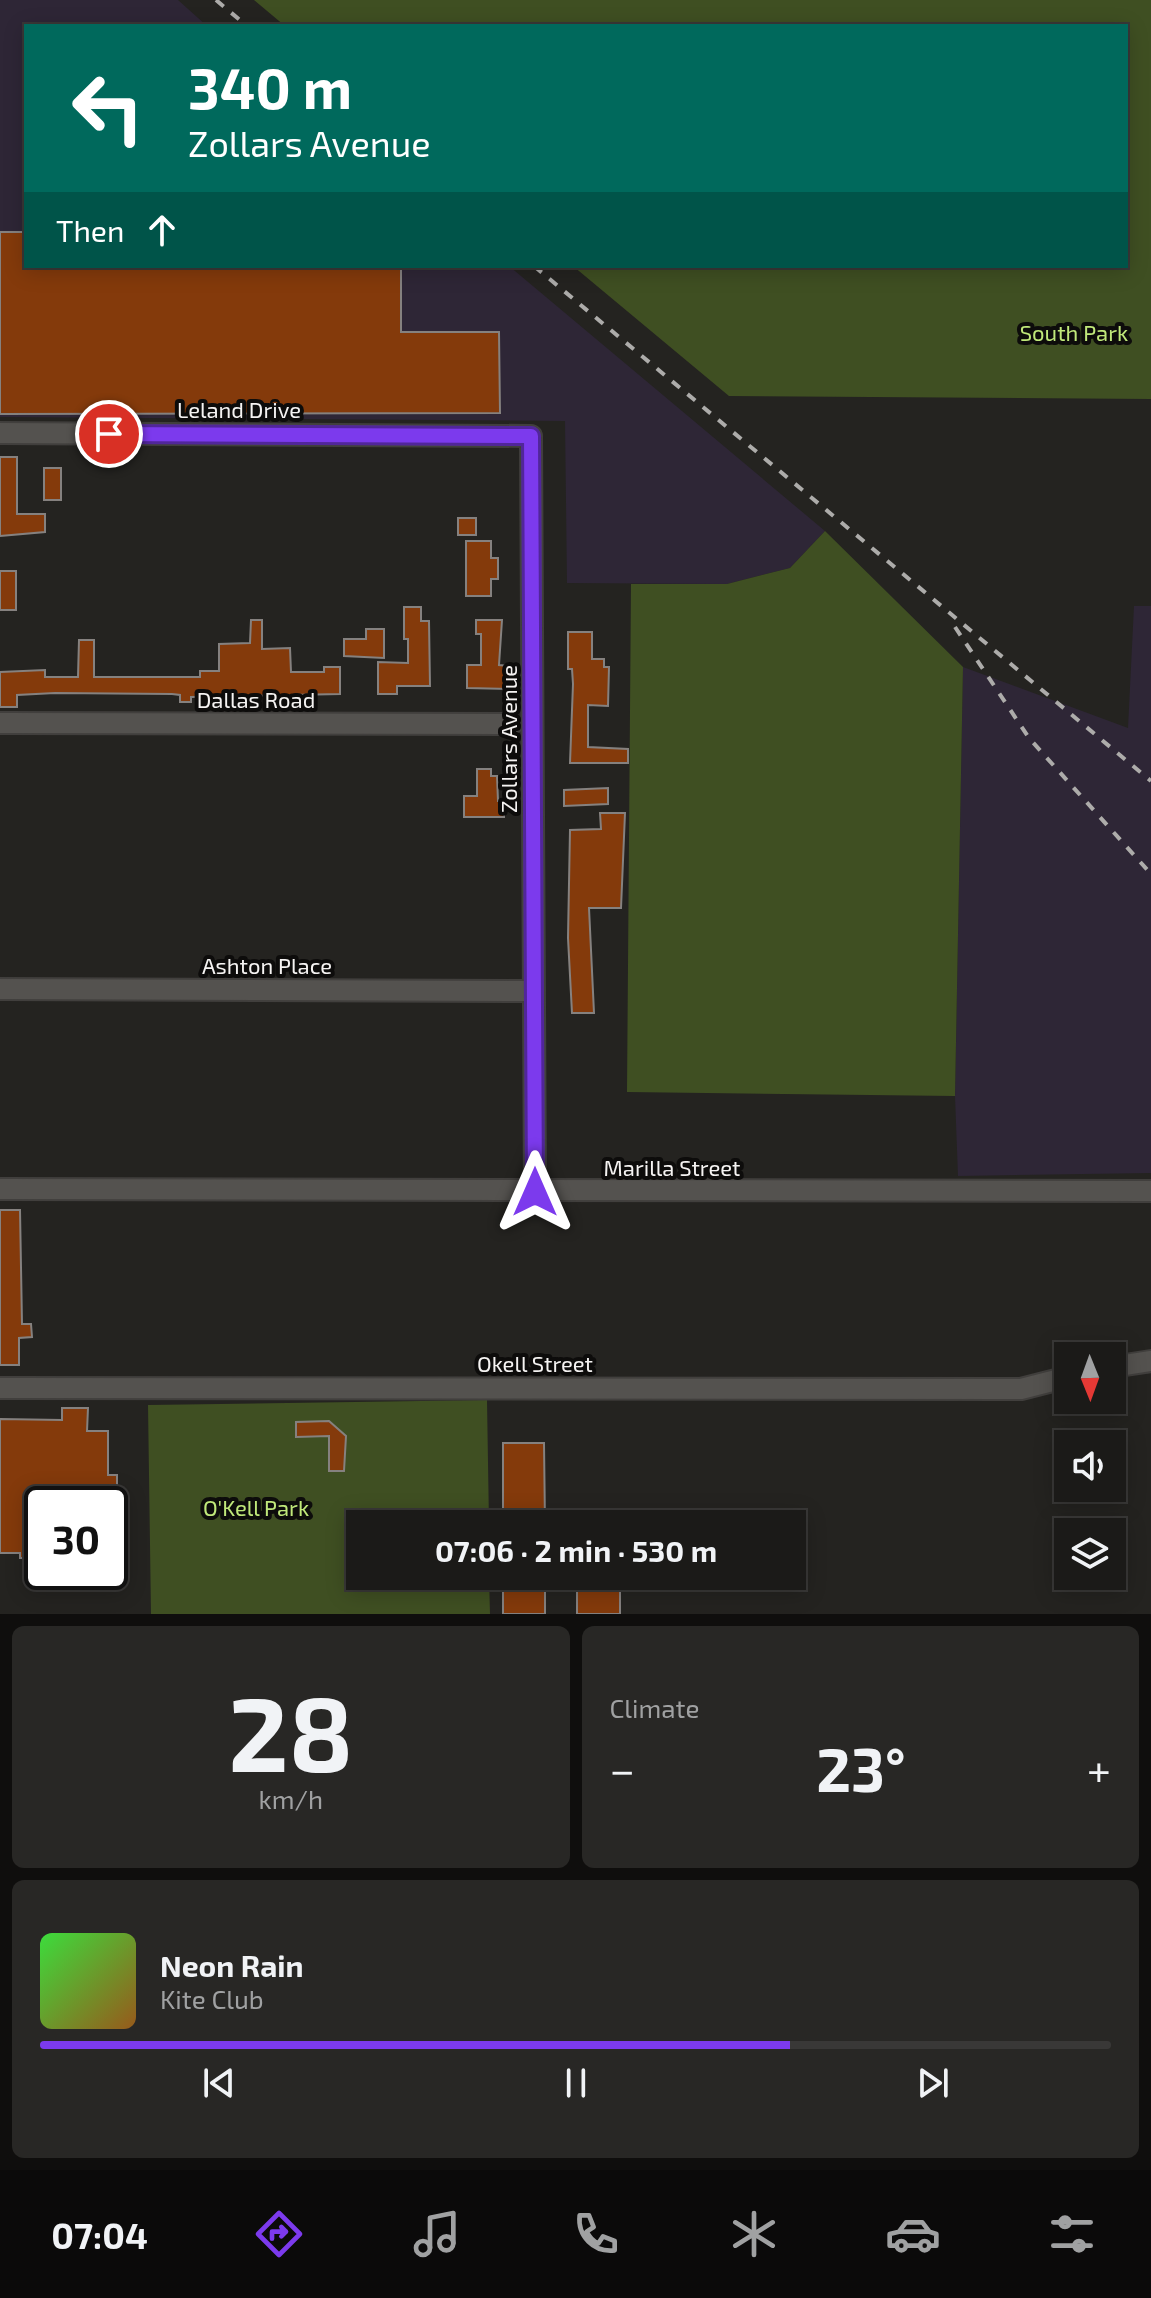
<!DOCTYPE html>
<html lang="en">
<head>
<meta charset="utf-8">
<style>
	:root { --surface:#1b1a18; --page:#282725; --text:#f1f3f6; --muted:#a0a1a2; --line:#393837; --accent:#7c3aed }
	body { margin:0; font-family:"Exo 2",sans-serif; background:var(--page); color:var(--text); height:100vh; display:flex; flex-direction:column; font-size:30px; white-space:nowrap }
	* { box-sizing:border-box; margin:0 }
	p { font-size:26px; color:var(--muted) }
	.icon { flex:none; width:44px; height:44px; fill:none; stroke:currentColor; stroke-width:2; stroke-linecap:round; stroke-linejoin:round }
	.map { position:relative; height:1614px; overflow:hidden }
	.side { display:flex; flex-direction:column; gap:12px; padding:12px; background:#0f0e0d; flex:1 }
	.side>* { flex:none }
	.hud { position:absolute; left:24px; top:24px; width:1104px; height:244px; border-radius:0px; box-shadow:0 4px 20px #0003,0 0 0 2px var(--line); background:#00695c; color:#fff; overflow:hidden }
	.needle { width:52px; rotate:179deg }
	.controls { position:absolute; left:1054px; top:1342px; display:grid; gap:16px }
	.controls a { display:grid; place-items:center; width:72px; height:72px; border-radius:0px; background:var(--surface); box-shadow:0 4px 20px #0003,0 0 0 2px var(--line); font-size:40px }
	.speed { position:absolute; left:24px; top:1486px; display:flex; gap:16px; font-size:40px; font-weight:700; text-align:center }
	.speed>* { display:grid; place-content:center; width:104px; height:104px; border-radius:50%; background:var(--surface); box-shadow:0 4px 20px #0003,0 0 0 2px var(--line); line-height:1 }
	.speed .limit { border:4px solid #111; border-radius:12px; background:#fff; color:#111 }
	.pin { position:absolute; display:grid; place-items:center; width:68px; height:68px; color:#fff; margin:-34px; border:4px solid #fff; border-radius:50%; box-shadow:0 2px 8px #0007 }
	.me { position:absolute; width:88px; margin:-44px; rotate:0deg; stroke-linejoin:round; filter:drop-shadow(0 0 6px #0008) }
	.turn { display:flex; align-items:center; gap:28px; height:168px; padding:0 32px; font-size:36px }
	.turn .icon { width:104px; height:104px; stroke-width:2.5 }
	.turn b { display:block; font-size:56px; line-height:68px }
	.then { display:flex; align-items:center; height:76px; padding:0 32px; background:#0003; gap:16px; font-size:30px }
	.big { font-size:60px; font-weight:700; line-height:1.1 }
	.side .widget { flex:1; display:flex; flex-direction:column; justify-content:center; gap:12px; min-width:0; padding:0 28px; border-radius:12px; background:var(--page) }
	.side .dial { align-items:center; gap:0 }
	.dial b { font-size:104px; line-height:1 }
	.song { display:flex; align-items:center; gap:24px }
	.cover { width:96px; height:96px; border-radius:12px; background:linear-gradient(135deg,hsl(120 70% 55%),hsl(30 70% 35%)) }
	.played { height:8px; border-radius:4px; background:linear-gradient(90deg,var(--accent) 70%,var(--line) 70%) }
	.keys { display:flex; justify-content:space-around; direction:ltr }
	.heat { display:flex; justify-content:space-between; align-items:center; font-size:44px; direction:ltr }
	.side .tiles { flex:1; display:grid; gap:12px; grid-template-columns:1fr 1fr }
	.widget:last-child { grid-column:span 2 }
	.trip { position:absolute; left:346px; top:1510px; width:460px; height:80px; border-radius:0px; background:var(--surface); box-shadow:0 4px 20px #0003,0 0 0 2px var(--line); font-weight:700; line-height:80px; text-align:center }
	.dock { display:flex; height:128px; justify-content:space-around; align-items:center; background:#0b0a0a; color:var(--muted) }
	.dock .icon { width:56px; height:56px }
	.dock .current { color:var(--accent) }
	.dock b { font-size:36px; color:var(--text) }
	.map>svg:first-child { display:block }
	.industrial { fill:#2e2636 }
	.green { fill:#3f4f22 }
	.building { fill:#843a0b; stroke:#85817f; stroke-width:2 }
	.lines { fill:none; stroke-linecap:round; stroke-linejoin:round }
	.minor-casing { stroke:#413f3d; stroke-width:24 }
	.minor { stroke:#54524f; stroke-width:20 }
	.rail { stroke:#adacaa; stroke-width:4; stroke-dasharray:10 10; stroke-linecap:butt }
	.route-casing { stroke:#51269a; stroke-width:20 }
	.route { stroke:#7c3aed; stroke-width:14 }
	.labels { text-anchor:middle; stroke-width:8; stroke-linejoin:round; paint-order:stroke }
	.park-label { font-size:22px; fill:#c0e87a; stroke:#0d0c0b }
	.street-label { font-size:22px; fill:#f5f3f2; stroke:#0d0c0b }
</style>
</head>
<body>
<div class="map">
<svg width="1151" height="1614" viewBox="0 0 1151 1614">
	<rect width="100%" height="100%" fill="#242320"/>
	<path class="industrial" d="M0,0H178L207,26H26V266H509L825,531L790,568L727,584L567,583L565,421L0,417Z
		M1134,606H1151V1173L958,1176L955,1096L963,667L1128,728Z"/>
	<path class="green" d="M254,0H1151V399L729,396L573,266H1126V26H285Z
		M825,531L963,667L955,1096L627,1092L631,584H727L790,568Z
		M487,1400L489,1524H360V1576H489L490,1614H151L148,1405Z"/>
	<path class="building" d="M0,232H26V266H401V332H499L500,413L0,414Z
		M0,457H17V514H45V532L0,536Z
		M44,468H61V500H44Z
		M458,518H476V535H458Z
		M466,541H491V558H498V579H491V596H466Z
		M0,571H16V610H0Z
		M404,607H421V621H429L430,686H397V694H378V662L408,663V639H404Z
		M251,620H262V649L290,648L291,672H324V667H340V694L191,697V702H180V695L172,694L55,693L17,695V707H0V672L45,670V677H78L79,640H94V677H200V671H219V644L250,643Z
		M476,620H502L499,665L511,666V689L467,688V665H481V634H476Z
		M366,629H384V658L344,656V639H366Z
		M568,632H592V659H604V667H609L608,706L588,705V747L628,749V763H570L573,684L572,669H568Z
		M477,769H491V776H497L498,801H504V817H464V796H477Z
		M608,788V804L564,806V790Z
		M600,813H625L621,908H589L594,1013H572L568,938L570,830L601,829Z
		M0,1210H20L22,1324H31L32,1337L19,1338V1365H0Z
		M62,1408H88L87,1431H108V1475H117V1504H42V1558H20V1553H0V1419L62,1420Z
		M329,1421L346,1436L344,1471H329V1436L296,1437V1422Z
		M503,1443H544L545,1524H503Z
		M503,1576H545V1614H503Z
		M577,1576H620V1614H577Z"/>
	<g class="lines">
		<g class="minor-casing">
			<path id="minor" d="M0,433L531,436L535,1192
				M0,723L511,724
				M0,989L534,991
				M0,1189L1151,1191
				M1112,1367L1151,1361
				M0,1388L1021,1389L1068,1377"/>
		</g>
		<use href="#minor" class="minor"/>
		<path class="rail" d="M216,0L247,26
			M534,266L1151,781
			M955,627L1029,738L1151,874"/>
	</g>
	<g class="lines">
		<g class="route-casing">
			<path id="route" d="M109,434L531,436L535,1192"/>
		</g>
		<use href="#route" class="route"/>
	</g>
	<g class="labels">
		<g class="park-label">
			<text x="1074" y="341">South Park</text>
			<text x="256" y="1516">O'Kell Park</text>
		</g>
		<g class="street-label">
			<text x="239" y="418">Leland Drive</text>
			<text x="256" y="708">Dallas Road</text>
			<text transform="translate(509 739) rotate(-90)" y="8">Zollars Avenue</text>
			<text x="267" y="974">Ashton Place</text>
			<text x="672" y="1176">Marilla Street</text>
			<text x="535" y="1372">Okell Street</text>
		</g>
	</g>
</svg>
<div class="controls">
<a><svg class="needle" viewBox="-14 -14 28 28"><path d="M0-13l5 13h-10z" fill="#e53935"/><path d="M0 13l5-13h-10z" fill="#a0a1a2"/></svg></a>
<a><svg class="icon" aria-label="sound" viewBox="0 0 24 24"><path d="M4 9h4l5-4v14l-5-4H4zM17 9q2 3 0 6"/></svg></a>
<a><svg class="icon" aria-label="layers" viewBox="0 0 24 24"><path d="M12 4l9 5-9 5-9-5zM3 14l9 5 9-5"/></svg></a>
</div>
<div class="speed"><div class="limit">30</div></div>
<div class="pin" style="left:109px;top:434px;background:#d93025"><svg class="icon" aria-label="arrive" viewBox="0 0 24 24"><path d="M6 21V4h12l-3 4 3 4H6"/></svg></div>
<svg class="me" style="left:535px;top:1192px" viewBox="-20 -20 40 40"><path d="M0-17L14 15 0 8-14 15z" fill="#7c3aed" stroke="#fff" stroke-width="4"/></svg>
<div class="trip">07:06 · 2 min · 530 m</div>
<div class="hud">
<div class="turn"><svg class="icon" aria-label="left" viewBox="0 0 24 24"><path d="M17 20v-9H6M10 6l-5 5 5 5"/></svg><div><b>340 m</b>Zollars Avenue</div></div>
<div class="then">Then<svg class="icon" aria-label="ahead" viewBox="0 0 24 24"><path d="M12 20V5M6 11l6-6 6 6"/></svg></div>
</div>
</div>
<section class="side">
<div class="tiles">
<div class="widget dial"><b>28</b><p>km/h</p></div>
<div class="widget"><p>Climate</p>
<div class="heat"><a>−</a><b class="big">23°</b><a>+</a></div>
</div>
<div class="widget">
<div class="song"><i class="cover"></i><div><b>Neon Rain</b><p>Kite Club</p></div></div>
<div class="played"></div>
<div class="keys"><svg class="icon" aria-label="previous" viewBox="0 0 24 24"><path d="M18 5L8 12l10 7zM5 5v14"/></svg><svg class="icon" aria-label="pause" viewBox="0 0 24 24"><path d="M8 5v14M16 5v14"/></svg><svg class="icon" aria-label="next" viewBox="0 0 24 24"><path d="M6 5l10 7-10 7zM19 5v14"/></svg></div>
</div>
</div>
</section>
<nav class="dock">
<b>07:04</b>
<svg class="icon current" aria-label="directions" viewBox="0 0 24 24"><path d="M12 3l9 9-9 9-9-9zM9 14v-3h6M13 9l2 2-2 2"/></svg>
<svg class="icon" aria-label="music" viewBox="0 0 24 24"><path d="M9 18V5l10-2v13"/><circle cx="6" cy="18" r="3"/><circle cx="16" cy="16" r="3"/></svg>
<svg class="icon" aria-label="phone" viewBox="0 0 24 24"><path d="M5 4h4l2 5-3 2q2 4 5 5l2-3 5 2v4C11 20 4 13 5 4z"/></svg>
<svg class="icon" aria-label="climate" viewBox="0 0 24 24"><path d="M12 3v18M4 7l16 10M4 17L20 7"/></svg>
<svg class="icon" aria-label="car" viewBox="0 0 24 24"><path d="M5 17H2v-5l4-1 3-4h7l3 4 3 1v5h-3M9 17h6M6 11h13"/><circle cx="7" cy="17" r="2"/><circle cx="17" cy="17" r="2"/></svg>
<svg class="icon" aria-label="filters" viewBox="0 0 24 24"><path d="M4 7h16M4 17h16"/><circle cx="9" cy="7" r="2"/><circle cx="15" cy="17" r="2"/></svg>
</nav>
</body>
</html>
